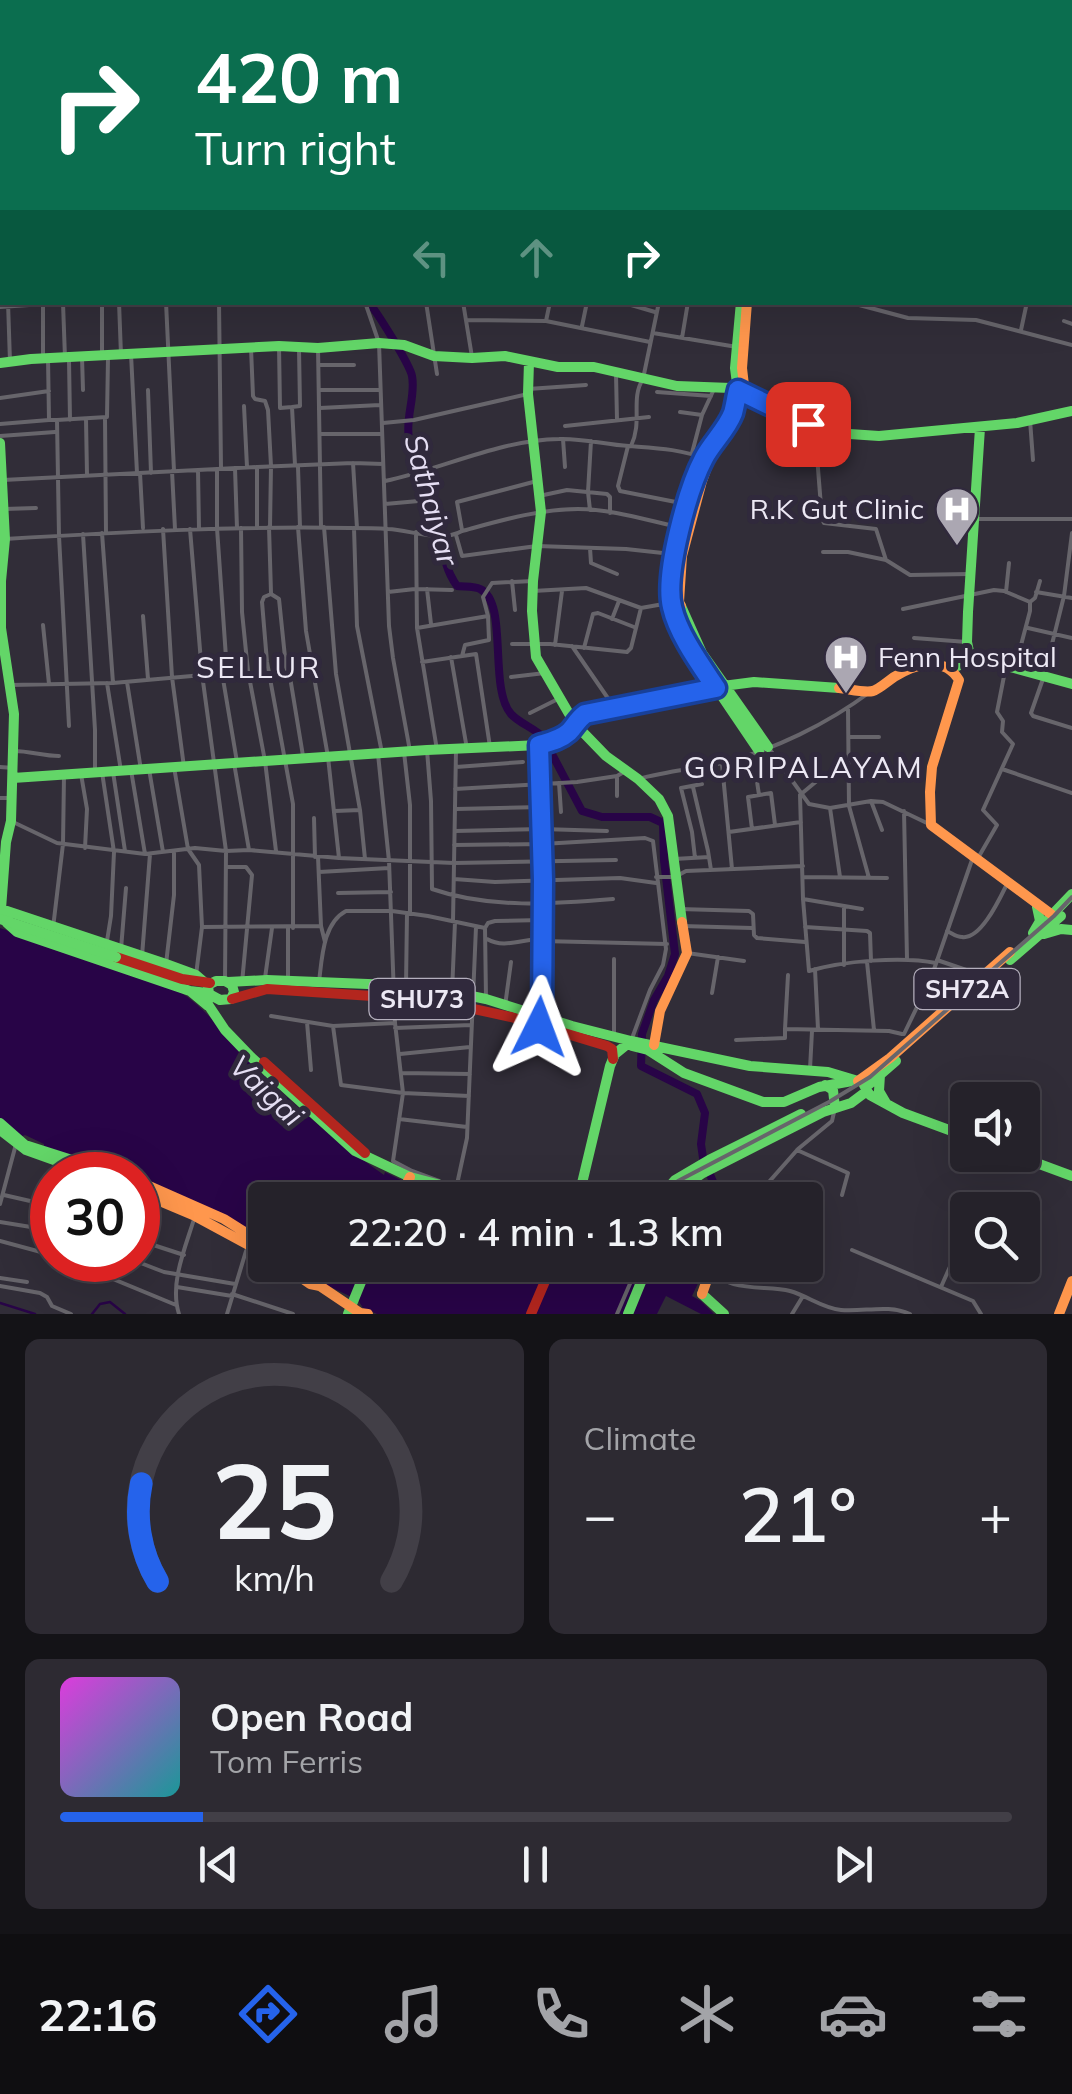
<!DOCTYPE html>
<html lang="en">
<head>
<meta charset="utf-8">
<style>
	:root { --surface:#25222a; --page:#2d2a32; --text:#f1f3f6; --muted:#a3a4a8; --line:#423f47; --accent:#2563eb }
	body { margin:0; font-family:Mulish,sans-serif; background:var(--page); color:var(--text); height:100vh; display:flex; flex-direction:column; font-size:38px; white-space:nowrap }
	* { box-sizing:border-box; margin:0 }
	p { font-size:32px; color:var(--muted) }
	.icon { flex:none; width:55px; height:55px; fill:none; stroke:currentColor; stroke-width:2; stroke-linecap:round; stroke-linejoin:round }
	.map { position:relative; height:1314px; overflow:hidden }
	.details { display:flex; flex-direction:column; gap:25px; padding:25px; background:#141317; flex:1 }
	.details>* { flex:none }
	.banner { position:absolute; left:0px; top:0px; width:1072px; height:305px; box-shadow:0 10px 40px #0002,0 0 0 2px var(--line); background:#0b6e4f; color:#fff; overflow:hidden }
	.fabs { position:absolute; left:950px; top:1082px; display:grid; gap:20px }
	.fabs a { display:grid; place-items:center; width:90px; height:90px; border-radius:10px; background:var(--surface); box-shadow:0 10px 40px #0002,0 0 0 2px var(--line); font-size:50px }
	.speed { position:absolute; left:30px; top:1152px; display:flex; gap:20px; font-size:50px; font-weight:700; text-align:center }
	.speed>* { display:grid; place-content:center; width:130px; height:130px; border-radius:50%; background:var(--surface); box-shadow:0 10px 40px #0002,0 0 0 2px var(--line); line-height:1 }
	.speed .limit { border:15px solid #d22; background:#fff; color:#111 }
	.pin { position:absolute; display:grid; place-items:center; width:85px; height:85px; color:#fff; margin:-42px; border-radius:20px; box-shadow:0 5px 15px #0006 }
	.me { position:absolute; width:110px; margin:-55px; rotate:3deg; stroke-linejoin:round; filter:drop-shadow(0 0 8px #0008) }
	.turn { display:flex; align-items:center; gap:35px; height:210px; padding:0 30px; font-size:45px }
	.turn .icon { width:130px; height:130px; stroke-width:2.5 }
	.turn b { display:block; font-size:70px; line-height:85px }
	.lanes { display:flex; align-items:center; height:95px; padding:0 30px; background:#0003; justify-content:center; gap:50px; direction:ltr }
	.lanes .off { opacity:.35 }
	.big { font-size:75px; font-weight:600; line-height:1.1 }
	.details .card { flex:1; display:flex; flex-direction:column; justify-content:center; gap:15px; min-width:0; padding:0 35px; border-radius:15px; background:var(--page) }
	.details .dial { align-items:center; gap:0 }
	.dial svg { height:260px; overflow:visible; fill:none; stroke:var(--line); stroke-width:7; stroke-linecap:round; text-anchor:middle }
	.dial text { fill:var(--text); stroke:none }
	.song { display:flex; align-items:center; gap:30px }
	.cover { width:120px; height:120px; border-radius:15px; background:linear-gradient(135deg,hsl(300 70% 55%),hsl(180 70% 35%)) }
	.played { height:10px; border-radius:5px; background:linear-gradient(90deg,var(--accent) 15%,var(--line) 15%) }
	.keys { display:flex; justify-content:space-around; direction:ltr }
	.heat { display:flex; justify-content:space-between; align-items:center; font-size:55px; direction:ltr }
	.details .tiles { flex:1; display:grid; gap:25px; grid-template-columns:1fr 1fr }
	.card:last-child { grid-column:span 2 }
	.trip { position:absolute; left:248px; top:1182px; width:575px; height:100px; border-radius:10px; background:var(--surface); box-shadow:0 10px 40px #0002,0 0 0 2px var(--line); font-weight:600; line-height:100px; text-align:center }
	.menu { display:flex; height:160px; justify-content:space-around; align-items:center; background:#0f0e11; color:var(--muted) }
	.menu .icon { width:70px; height:70px }
	.menu .selected { color:var(--accent) }
	.menu b { font-size:45px; color:var(--text) }
	.map>svg:first-child { display:block }
	.water { fill:#280447 }
	.lines { fill:none; stroke-linecap:round; stroke-linejoin:round }
	.stream { stroke:#280447; stroke-width:2.5 }
	.river { stroke:#280447; stroke-width:8 }
	.street { stroke:#67656b; stroke-width:4 }
	.fast { stroke:#63d668; stroke-width:10 }
	.slow { stroke:#ff974d; stroke-width:10 }
	.jam { stroke:#b3261e; stroke-width:10 }
	.street-bridge { stroke:#67656b; stroke-width:4 }
	.fast-bridge { stroke:#63d668; stroke-width:10 }
	.route-casing { stroke:#184099; stroke-width:25 }
	.route { stroke:#2563eb; stroke-width:18 }
	.labels { text-anchor:middle; stroke-width:10; stroke-linejoin:round; paint-order:stroke }
	.shield { fill:#30293c; stroke:#b4afbd; stroke-width:2.5 }
	.shield-label { font-size:25px; font-weight:bold; fill:#ece8f4 }
	.poi-label { font-size:28px; fill:#ece8f4; stroke:#30293c; text-anchor:end }
	.water-label { font-size:30px; font-style:italic; fill:#e5def3; stroke:#30293c }
	.neighbourhood-label { font-size:30px; letter-spacing:2.5px; fill:#ece8f4; stroke:#30293c }
</style>
</head>
<body>
<div class="map">
<svg width="1072" height="1314" viewBox="0 0 1072 1314">
	<rect width="100%" height="100%" fill="#312d38"/>
	<path class="water" d="M0,928L171,987C207,1005 226,1039 254,1066C294,1105 338,1143 384,1175L385,1172L411,1185L469,1200H265V1240C225,1214 181,1197 138,1178L136,1174L117,1163L111,1168L44,1147V1144L25,1135L20,1137L0,1119Z
		M303,1265H439L457,1267V1265H684L700,1279L692,1296L701,1301L714,1314H701L666,1296L657,1314H377L363,1308L358,1300L322,1283L315,1273Z"/>
	<g class="lines">
		<path class="stream" d="M0,1303L35,1314
			M92,1314L100,1304L110,1302L125,1314"/>
		<path class="river" d="M368,302C376,310 410,365 412,376C416,396 405,418 409,438C414,466 430,492 437,519C443,544 442,565 457,586C464,587 474,586 480,589C509,602 488,688 511,714C519,723 534,728 543,737L582,811L602,817H650L663,823L664,860L675,954L668,976L654,1000L642,1034L641,1066L697,1094L705,1113L701,1144L703,1158L714,1184L711,1200"/>
		<path class="street" d="M267,0V2
			M294,0L295,2
			M346,0L347,2
			M486,0V2
			M515,0L516,2
			M676,0V2
			M210,2V0
			M568,2V0
			M593,2V0
			M786,2L787,0
			M846,2L847,0
			M940,2L941,0
			M1070,65L1072,66
			M0,109L2,110
			M0,141H2
			M0,157H2
			M0,171H2
			M1070,187H1072
			M0,192H2
			M0,223H2
			M0,243H2
			M1070,252H1072
			M8,302L10,362
			M102,302V353
			M119,302L121,355
			M166,302L174,471
			M219,302L221,468
			M365,302L379,343L389,626L393,658L410,751
			M426,302L437,374
			M463,302L472,357
			M621,302L655,312
			M848,302L908,318L976,320L1072,345
			M63,303L65,358
			M0,307L73,302
			M467,320L546,321L650,342
			M546,321L550,302
			M1064,321L1072,324
			M582,326L587,302
			M1021,330L1027,302
			M653,333L737,347
			M682,338L688,302
			M279,346L280,408L292,407L295,465
			M251,348L253,396L255,399L265,401L268,410L271,466L270,527
			M318,348L321,527
			M131,354L137,473
			M82,357L83,390
			M43,358V302
			M48,358L49,420H57L59,536L69,726
			M69,360L70,420
			M319,365H354
			M616,374L617,420
			M528,389L586,385
			M148,390L151,473
			M320,390H380
			M657,392L711,396
			M0,398L49,391
			M244,406L247,467
			M292,407L300,406L299,349
			M320,408L380,405
			M680,412L702,415
			M105,418L106,533
			M86,419L87,475
			M57,420L107,417L108,358
			M1030,420L1033,460
			M383,423L414,420L528,394
			M0,424L49,420
			M565,426L649,417
			M321,434H381
			M0,436L55,432
			M563,439L565,467
			M823,442L817,456L822,519L824,523L876,529L886,560
			M628,446L618,486L620,491L696,506
			M631,446C643,421 630,399 643,379L659,302
			M692,453L702,415L715,387
			M353,463L357,528
			M257,467V528
			M298,467L300,527
			M235,468L237,528
			M217,469V528L227,672
			M198,470L199,529
			M172,471L175,529
			M140,473L143,528
			M3,480L257,467L353,463L383,464
			M385,481C443,469 499,440 559,439C583,438 606,445 629,446C654,448 682,449 705,459
			M539,496L567,490L607,494L610,497V513
			M385,504L430,500
			M4,509L36,508
			M590,510L588,492L591,441
			M977,519H1072
			M269,527L271,593
			M298,527L306,631L328,757L339,858
			M324,527L336,674L360,810L365,859
			M241,528L242,612L248,671L265,761L276,851
			M354,528L357,626L382,753
			M163,529L172,677L184,767
			M190,529L202,674L226,851L225,981
			M462,530L457,502L537,481
			M416,532L417,628L437,750
			M102,533L113,683
			M1072,533L1064,596L1044,676L1031,713L1033,716L1072,728
			M83,534L95,730V773
			M456,535L462,556L537,546L626,549L672,554
			M5,539C120,532 234,526 349,528C362,528 375,528 388,529C411,530 441,543 462,531C499,521 539,509 578,509C611,509 646,520 678,527
			M590,548L591,563L617,574
			M823,552H848L886,560L910,575L970,574
			M512,581L515,610
			M427,589L431,624
			M533,591L586,588L641,608L669,603
			M388,592L415,589L452,590
			M1006,592L1009,563
			M1036,592L1072,598
			M1030,602L1035,598L1040,581
			M903,609L994,590L1004,591L1030,602V611L1015,668
			M143,616L148,679
			M612,619L619,601
			M43,625L49,684
			M417,628L488,616L483,597L492,583L533,581
			M1028,628L1072,638
			M914,638L967,642
			M512,644H550L627,652L631,648L641,608
			M555,645L562,591
			M572,646L614,707
			M584,648L593,614L598,613L634,627
			M462,656L465,645L489,640L488,616
			M451,657L467,749
			M422,662L476,654L490,747
			M222,673L237,762
			M511,677L545,673
			M127,682L141,770
			M107,683L121,771
			M10,685L113,683L248,671
			M848,709L849,806L869,878
			M530,713L560,698
			M849,737H879
			M539,745L543,881L542,1015
			M768,747L809,804L830,808L871,801L883,802L931,825
			M427,750L431,801L432,889C490,909 553,904 613,899
			M14,751C30,751 43,756 59,756
			M404,752L410,805V912
			M378,754L389,861L395,1023L403,1093L393,1161L412,1171L439,1181
			M234,763L249,850
			M722,764L732,869
			M0,767L14,768
			M174,767L188,849L199,865L202,927L321,926
			M456,767L523,762
			M755,768L759,795
			M149,769L163,852
			M1002,769L1072,793
			M131,770L145,854
			M102,772L114,852L111,916L107,941
			M113,772L125,851
			M81,774L87,809L85,848
			M638,779C666,771 694,769 722,763C774,750 827,724 870,692
			M559,783L561,812
			M693,787L708,851L711,870
			M455,789L577,782L617,776L624,772
			M800,795L803,899L809,971C842,961 902,956 936,963
			M800,795L824,775
			M617,796V776
			M0,798H11
			M871,801L882,830
			M830,808L840,877
			M456,809L541,807
			M335,811L360,810
			M904,811L907,959
			M314,818L315,857
			M13,822L57,843L145,854L195,848L226,851L249,850L339,858L454,863L616,860
			M752,829L748,797L771,793L775,825
			M455,831L542,829L607,831
			M729,832L801,822
			M454,845L542,844L645,838L653,841L666,949L663,965L650,990L631,1041
			M318,857L321,926L325,942
			M695,858L692,832L681,788L702,784
			M978,858L997,825L983,810L1013,744L1002,732L1003,721L997,712L1006,666
			M674,859L709,857
			M226,867H246L252,875L242,983
			M319,872L389,868
			M656,877H675L686,871L803,866
			M804,877L887,878
			M454,879L495,882L620,878L656,883
			M338,893L391,892
			M803,899L862,909
			M679,909L749,911L753,914L754,935L757,938L805,942
			M453,921L456,750
			M682,926L752,928
			M805,927L867,931L870,933L871,961
			M53,928L63,844L64,775
			M288,928V978
			M293,928V804L267,662L262,602L264,597L271,594L279,599L286,667L290,677L303,756
			M485,928L486,998
			M947,931C952,933 956,937 962,937C981,940 1000,898 1007,884
			M487,939C504,949 522,939 542,939
			M542,941L667,944
			M121,949L126,888
			M687,953L744,961
			M142,956L150,854
			M614,959V1038
			M937,960L975,973L978,976
			M867,962L874,1030
			M166,964L174,895V851
			M844,965V906
			M815,969L818,1029
			M196,975L202,927
			M265,978L272,928
			M319,982C322,958 323,923 346,911H392L428,916L485,928L488,923L495,921L542,920
			M406,986L407,913
			M452,992L455,922
			M712,993L718,957
			M505,1006L511,962
			M271,1016L333,1026L395,1023
			M307,1022L311,1070
			M333,1026L341,1085L403,1093L469,1096
			M395,1028L471,1025
			M785,1029L788,975
			M904,1034L931,978L973,857
			M736,1040L785,1038V1029L889,1031L902,1034
			M400,1054L470,1047
			M810,1069L812,1031
			M401,1073L470,1074
			M399,1119L467,1127
			M797,1150L848,1173L842,1195
			M456,1189L467,1138L476,927
			M4,1195L52,1206
			M753,1200L798,1149L832,1121L835,1108
			M0,1204L16,1144
			M976,1210L1000,1207L1013,1210
			M1022,1216L1032,1224L1022,1250
			M0,1222L37,1228
			M138,1240L184,1255
			M0,1241L52,1255
			M852,1250L973,1301L981,1314
			M67,1260L176,1305
			M133,1260L164,1272L235,1284
			M712,1265L710,1268C726,1293 765,1285 790,1291C808,1296 822,1308 841,1310C865,1312 888,1304 910,1314
			M1013,1275L1017,1265
			M109,1277L116,1260
			M0,1278L27,1282
			M0,1286L40,1293L47,1297L52,1306L71,1314
			M177,1287L232,1296
			M941,1287L968,1226
			M232,1294L293,1314
			M179,1314C169,1283 186,1246 195,1216
			M227,1314L246,1251
			M617,1314L638,1265
			M792,1314L803,1296"/>
		<path class="fast" d="M741,0V2
			M0,80L2,78
			M741,302L735,368L738,391L732,416L704,458L695,478L680,527L672,564L671,602L694,655L759,751
			M529,362L528,394L541,512L533,581L532,611L536,657L575,724L606,756L638,779L659,799L668,816L682,922
			M0,363L31,359L279,346L318,348L379,343L404,345L434,356L472,358L505,356L558,367H594L677,386L731,388L808,424L835,433L879,436L1017,423L1072,411
			M980,428L968,612L967,642L970,656L1072,684
			M0,443L5,539L1,581V628L14,714L11,821L6,842L1,909L7,923L17,932L190,991L207,993
			M681,606L702,653L768,747
			M950,665L958,666L970,656
			M13,778L427,750L539,745C549,742 561,740 569,732C575,726 578,719 585,714L723,686L754,682L839,688
			M1,909L166,964L196,975L203,981
			M1049,918L1072,894
			M1033,933L1040,921L1037,907
			M1044,934L1061,929L1072,930
			M1010,960L1061,916
			M216,981H225L232,985L234,992L231,999L220,1000L209,994L208,985Z
			M228,982L267,980L393,985L452,992L486,999L572,1026L631,1041
			M190,991L208,1006
			M211,995L207,1003L225,1030L250,1056L355,1151L410,1177L456,1189L470,1187L523,1200
			M632,1046L648,1050L684,1073L763,1102H784L819,1087L852,1081
			M880,1075L879,1091L886,1103
			M825,1085L833,1090L835,1108
			M866,1087L896,1061
			M867,1091L870,1095L903,1113L968,1137
			M0,1123L25,1145L119,1175
			M0,1130L26,1150L96,1175
			M1015,1155L1072,1176
			M578,1200L610,1066L615,1054L631,1041L750,1066L828,1072L858,1081
			M658,1200L675,1180L709,1160L801,1114
			M678,1200L687,1184L703,1173L823,1112L851,1103L867,1091L863,1083
			M297,1265L315,1276L320,1286
			M702,1294L724,1314
			M348,1314L368,1265
			M628,1314L648,1265"/>
		<path class="slow" d="M75,0L76,2
			M1070,150H1072
			M681,606L679,602L682,556L702,481L709,462L737,420L745,394L742,368L747,302
			M839,688C849,689 864,693 873,691C879,689 888,681 894,677C915,664 944,655 959,680L932,767L930,792L931,825L1051,914
			M654,1045L660,1011L687,953L682,922
			M858,1081L890,1058L1010,952
			M138,1181L224,1219L265,1245
			M460,1190L466,1196L483,1200
			M138,1192L195,1216L265,1254
			M399,1200L410,1177
			M283,1265L310,1284L320,1286L360,1313L368,1314
			M693,1265L705,1271L708,1277L702,1294
			M1059,1314L1072,1281"/>
		<path class="jam" d="M616,0L618,2
			M733,0V2
			M116,957L182,979L210,983
			M232,999L267,989L432,1000L511,1017L607,1046L612,1049L613,1059
			M264,1062L365,1153
			M531,1314L552,1265"/>
		<path class="street-bridge" d="M664,1200L678,1181L829,1102L870,1077L1054,916L1072,897"/>
		<path class="fast-bridge" d="M0,919L116,957"/>
	</g>
	<g class="lines">
		<g class="route-casing">
			<path id="route" d="M539,1027L542,1017L543,880L539,745C549,742 560,740 569,732C575,726 577,720 585,714L716,688C700,664 678,634 672,607C664,574 688,488 704,458C712,443 727,429 733,413C735,406 736,398 738,390L808,424"/>
		</g>
		<use href="#route" class="route"/>
	</g>
	<defs>
		<g id="hospital-pin" transform="scale(2.25)"><path d="M0 17L-7.5 6A9.5 9.5 0 1 1 7.5 6Z" fill="#aba7b2" stroke="#30293c"/><path d="M-5-5h3v3.5h4V-5h3V5h-3V1.5h-4V5h-3Z" fill="#fff"/></g>
	</defs>
	<g fill-rule="evenodd">
		<use href="#hospital-pin" x="957" y="509"/>
		<use href="#hospital-pin" x="846" y="657"/>
	</g>
	<g class="labels">
		<g class="shield">
			<rect x="914.5" y="969" width="105" height="40" rx="8"/>
			<rect x="369.5" y="979" width="105" height="40" rx="8"/>
		</g>
		<g class="shield-label">
			<text x="967" y="998">SH72A</text>
			<text x="422" y="1008">SHU73</text>
		</g>
		<g class="poi-label">
			<text x="924" y="519">R.K Gut Clinic</text>
			<text x="878" y="667" text-anchor="start">Fenn Hospital</text>
		</g>
		<g class="water-label">
			<text transform="translate(431 500) rotate(75)" y="10">Sathaiyar</text>
			<text transform="translate(266 1091) rotate(43)" y="10">Vaigai</text>
		</g>
		<g class="neighbourhood-label">
			<text x="259" y="678">SELLUR</text>
			<text x="804" y="778">GORIPALAYAM</text>
		</g>
	</g>
</svg>
<div class="fabs">
<a><svg class="icon" aria-label="sound" viewBox="0 0 24 24"><path d="M4 9h4l5-4v14l-5-4H4zM17 9q2 3 0 6"/></svg></a>
<a><svg class="icon" aria-label="search" viewBox="0 0 24 24"><circle cx="10" cy="10" r="6"/><path d="M15 15l6 6"/></svg></a>
</div>
<div class="speed"><div class="limit">30</div></div>
<div class="pin" style="left:808px;top:424px;background:#d93025"><svg class="icon" aria-label="arrive" viewBox="0 0 24 24"><path d="M6 21V4h12l-3 4 3 4H6"/></svg></div>
<svg class="me" style="left:539px;top:1027px" viewBox="-20 -20 40 40"><path d="M0-17L14 15 0 8-14 15z" fill="#2563eb" stroke="#fff" stroke-width="4"/></svg>
<div class="trip">22:20 · 4 min · 1.3 km</div>
<div class="banner">
<div class="turn"><svg class="icon" aria-label="right" viewBox="0 0 24 24"><path d="M7 20v-9h11M14 6l5 5-5 5"/></svg><div><b>420 m</b>Turn right</div></div>
<div class="lanes"><svg class="icon off" aria-label="left" viewBox="0 0 24 24"><path d="M17 20v-9H6M10 6l-5 5 5 5"/></svg><svg class="icon off" aria-label="ahead" viewBox="0 0 24 24"><path d="M12 20V5M6 11l6-6 6 6"/></svg><svg class="icon" aria-label="right" viewBox="0 0 24 24"><path d="M7 20v-9h11M14 6l5 5-5 5"/></svg></div>
</div>
</div>
<section class="details">
<div class="tiles">
<div class="card dial"><svg viewBox="0 0 100 80">
<path d="M14 69A42 42 0 1 1 86 69"/>
<path d="M14 69A42 42 0 0 1 9 39" stroke="#2563eb"/>
<text x="50" y="56" font-size="32" font-weight="700">25</text>
<text x="50" y="72" font-size="11">km/h</text>
</svg></div>
<div class="card"><p>Climate</p>
<div class="heat"><a>−</a><b class="big">21°</b><a>+</a></div>
</div>
<div class="card">
<div class="song"><i class="cover"></i><div><b>Open Road</b><p>Tom Ferris</p></div></div>
<div class="played"></div>
<div class="keys"><svg class="icon" aria-label="previous" viewBox="0 0 24 24"><path d="M18 5L8 12l10 7zM5 5v14"/></svg><svg class="icon" aria-label="pause" viewBox="0 0 24 24"><path d="M8 5v14M16 5v14"/></svg><svg class="icon" aria-label="next" viewBox="0 0 24 24"><path d="M6 5l10 7-10 7zM19 5v14"/></svg></div>
</div>
</div>
</section>
<nav class="menu">
<b>22:16</b>
<svg class="icon selected" aria-label="directions" viewBox="0 0 24 24"><path d="M12 3l9 9-9 9-9-9zM9 14v-3h6M13 9l2 2-2 2"/></svg>
<svg class="icon" aria-label="music" viewBox="0 0 24 24"><path d="M9 18V5l10-2v13"/><circle cx="6" cy="18" r="3"/><circle cx="16" cy="16" r="3"/></svg>
<svg class="icon" aria-label="phone" viewBox="0 0 24 24"><path d="M5 4h4l2 5-3 2q2 4 5 5l2-3 5 2v4C11 20 4 13 5 4z"/></svg>
<svg class="icon" aria-label="climate" viewBox="0 0 24 24"><path d="M12 3v18M4 7l16 10M4 17L20 7"/></svg>
<svg class="icon" aria-label="car" viewBox="0 0 24 24"><path d="M5 17H2v-5l4-1 3-4h7l3 4 3 1v5h-3M9 17h6M6 11h13"/><circle cx="7" cy="17" r="2"/><circle cx="17" cy="17" r="2"/></svg>
<svg class="icon" aria-label="filters" viewBox="0 0 24 24"><path d="M4 7h16M4 17h16"/><circle cx="9" cy="7" r="2"/><circle cx="15" cy="17" r="2"/></svg>
</nav>
</body>
</html>
